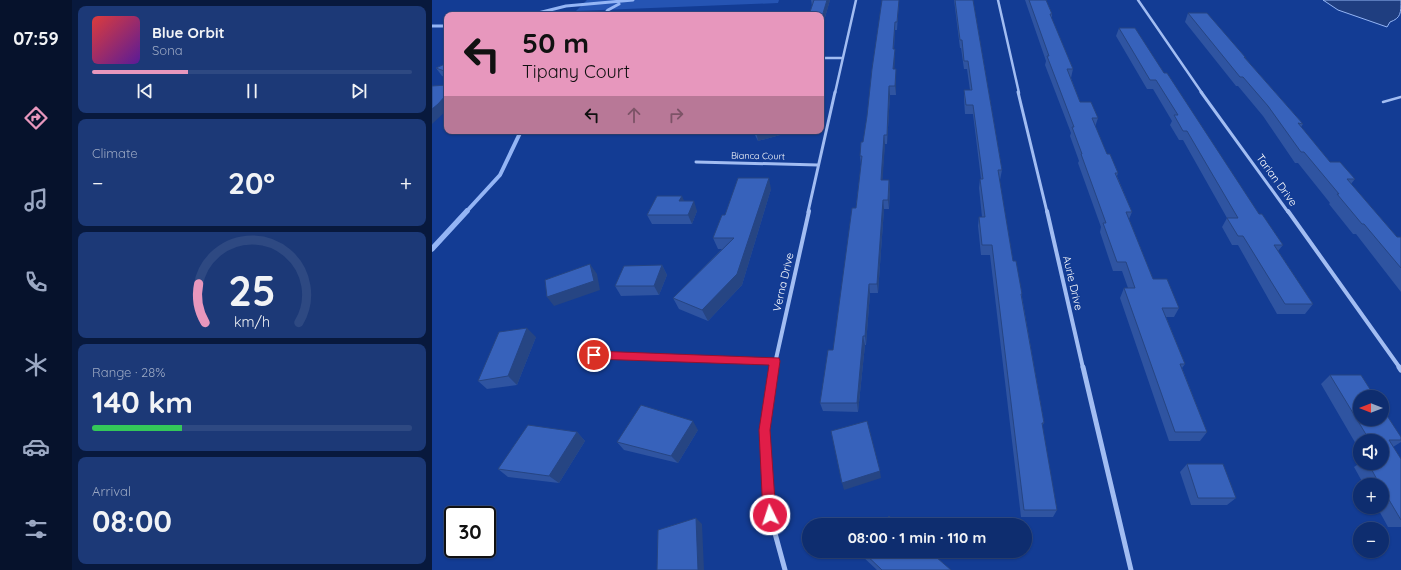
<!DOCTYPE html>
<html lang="en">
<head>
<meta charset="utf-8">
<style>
	:root { --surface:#0e2d6f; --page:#1c3977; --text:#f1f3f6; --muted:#9ba8c3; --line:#2e4982; --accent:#e797bd }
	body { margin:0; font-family:Quicksand,sans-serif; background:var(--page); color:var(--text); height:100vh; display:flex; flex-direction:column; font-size:15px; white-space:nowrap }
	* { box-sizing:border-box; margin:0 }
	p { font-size:13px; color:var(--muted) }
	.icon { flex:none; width:22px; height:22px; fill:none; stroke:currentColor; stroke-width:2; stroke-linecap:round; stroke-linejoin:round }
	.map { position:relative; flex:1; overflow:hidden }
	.details { display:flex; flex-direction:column; gap:6px; padding:6px; background:#08193d; width:360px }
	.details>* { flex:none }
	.guide { position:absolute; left:12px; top:12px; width:380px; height:122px; border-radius:8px; box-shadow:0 1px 3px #0004,0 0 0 1px var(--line); background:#e797bd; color:#111; overflow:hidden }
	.needle { width:26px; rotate:270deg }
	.buttons { position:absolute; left:921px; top:390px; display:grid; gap:8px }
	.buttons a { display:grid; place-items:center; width:36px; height:36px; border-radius:50%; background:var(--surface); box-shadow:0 1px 3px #0004,0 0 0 1px var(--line); font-size:20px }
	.speed { position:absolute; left:12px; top:506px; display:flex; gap:8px; font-size:20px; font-weight:700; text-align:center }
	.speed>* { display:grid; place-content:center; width:52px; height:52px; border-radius:50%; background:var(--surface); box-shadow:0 1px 3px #0004,0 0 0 1px var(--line); line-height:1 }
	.speed .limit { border:2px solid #111; border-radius:6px; background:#fff; color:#111 }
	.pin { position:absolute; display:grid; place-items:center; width:34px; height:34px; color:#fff; margin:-17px; border:2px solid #fff; border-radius:50%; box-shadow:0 1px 4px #0007 }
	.me { position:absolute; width:44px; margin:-22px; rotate:356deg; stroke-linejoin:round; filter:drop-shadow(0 0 3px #0008) }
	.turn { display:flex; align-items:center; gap:14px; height:84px; padding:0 12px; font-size:18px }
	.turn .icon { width:52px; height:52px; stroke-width:2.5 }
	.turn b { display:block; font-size:28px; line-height:34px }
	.lanes { display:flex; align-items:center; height:38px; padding:0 12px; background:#0003; justify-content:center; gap:20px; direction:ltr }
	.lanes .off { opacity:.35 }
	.big { font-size:30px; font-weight:700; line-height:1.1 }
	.details .tile { flex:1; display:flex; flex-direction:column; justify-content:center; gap:6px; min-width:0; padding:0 14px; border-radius:8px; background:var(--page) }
	.details .dial { align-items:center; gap:0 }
	.dial svg { height:104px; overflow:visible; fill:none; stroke:var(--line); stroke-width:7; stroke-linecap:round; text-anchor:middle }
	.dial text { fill:var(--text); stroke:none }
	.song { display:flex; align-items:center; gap:12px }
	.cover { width:48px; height:48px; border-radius:6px; background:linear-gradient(135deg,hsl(0 70% 55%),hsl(270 70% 35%)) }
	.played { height:4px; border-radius:2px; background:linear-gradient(90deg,var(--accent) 30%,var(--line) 30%) }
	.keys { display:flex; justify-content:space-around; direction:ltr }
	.heat { display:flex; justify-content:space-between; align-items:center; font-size:22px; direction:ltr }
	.charge { height:6px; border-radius:3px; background:linear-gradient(90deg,#34c759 28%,var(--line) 0) }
	.trip { position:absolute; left:370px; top:518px; width:230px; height:40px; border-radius:20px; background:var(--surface); box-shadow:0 1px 3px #0004,0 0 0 1px var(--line); font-weight:700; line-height:40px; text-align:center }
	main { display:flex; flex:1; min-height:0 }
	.tabs { display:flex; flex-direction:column; width:72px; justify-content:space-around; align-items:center; background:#06122c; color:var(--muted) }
	.tabs .icon { width:28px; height:28px }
	.tabs .on { color:var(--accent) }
	.tabs b { font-size:18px; color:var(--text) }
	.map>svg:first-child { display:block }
	.green { fill:#2554b3 }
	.water { fill:#1f3e80; stroke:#94b5f5 }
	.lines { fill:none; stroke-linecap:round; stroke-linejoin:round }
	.stream-far2 { stroke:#94b5f5; stroke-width:3 }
	.stream-far1 { stroke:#94b5f5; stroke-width:4 }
	.stream { stroke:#94b5f5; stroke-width:5.5 }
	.lane { stroke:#a2bdf2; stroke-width:2.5 }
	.street-far3 { stroke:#a2bdf2; stroke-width:2.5 }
	.street-far2 { stroke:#a2bdf2; stroke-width:3 }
	.street-far1 { stroke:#a2bdf2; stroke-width:4 }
	.street { stroke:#a2bdf2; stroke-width:5 }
	.wall { fill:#2f54a1 }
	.shaded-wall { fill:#264583 }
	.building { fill:#3762bb; stroke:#264583 }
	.route { fill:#e11d48; stroke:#92132f }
	.labels { text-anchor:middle; stroke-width:3; stroke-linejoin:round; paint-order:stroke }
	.far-street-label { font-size:9px; fill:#fff; stroke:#133c94 }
	.street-label { font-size:11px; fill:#fff; stroke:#133c94 }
</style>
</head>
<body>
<main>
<nav class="tabs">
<b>07:59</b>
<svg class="icon on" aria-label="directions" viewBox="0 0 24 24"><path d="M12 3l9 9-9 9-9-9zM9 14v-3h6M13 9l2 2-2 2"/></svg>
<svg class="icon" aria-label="music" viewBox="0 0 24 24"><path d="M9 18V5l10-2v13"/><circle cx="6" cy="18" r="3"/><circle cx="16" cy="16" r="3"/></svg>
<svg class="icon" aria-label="phone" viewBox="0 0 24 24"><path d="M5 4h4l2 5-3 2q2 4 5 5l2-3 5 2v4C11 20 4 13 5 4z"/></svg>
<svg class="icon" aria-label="climate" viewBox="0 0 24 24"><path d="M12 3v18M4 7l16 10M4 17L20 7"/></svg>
<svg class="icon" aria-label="car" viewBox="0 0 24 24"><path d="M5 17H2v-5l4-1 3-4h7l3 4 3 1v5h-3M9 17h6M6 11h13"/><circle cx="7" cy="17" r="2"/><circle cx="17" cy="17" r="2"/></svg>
<svg class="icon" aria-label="filters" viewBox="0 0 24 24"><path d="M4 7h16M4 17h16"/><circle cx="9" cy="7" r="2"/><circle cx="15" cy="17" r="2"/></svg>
</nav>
<section class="details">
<div class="tile">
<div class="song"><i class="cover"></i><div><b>Blue Orbit</b><p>Sona</p></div></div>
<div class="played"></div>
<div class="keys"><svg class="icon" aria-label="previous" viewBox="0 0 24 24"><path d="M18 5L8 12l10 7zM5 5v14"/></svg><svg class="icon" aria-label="pause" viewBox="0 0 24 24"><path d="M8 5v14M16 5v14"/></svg><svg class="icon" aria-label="next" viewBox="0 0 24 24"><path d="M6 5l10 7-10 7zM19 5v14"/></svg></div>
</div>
<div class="tile"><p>Climate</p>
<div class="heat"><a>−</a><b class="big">20°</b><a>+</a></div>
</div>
<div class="tile dial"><svg viewBox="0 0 100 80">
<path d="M14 69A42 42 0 1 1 86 69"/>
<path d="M14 69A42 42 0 0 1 9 39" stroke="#e797bd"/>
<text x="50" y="56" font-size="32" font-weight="700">25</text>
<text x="50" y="72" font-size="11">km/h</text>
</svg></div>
<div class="tile"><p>Range · 28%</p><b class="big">140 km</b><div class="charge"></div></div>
<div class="tile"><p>Arrival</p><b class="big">08:00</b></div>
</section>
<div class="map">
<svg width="969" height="570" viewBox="0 0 969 570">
	<rect width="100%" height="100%" fill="#133c94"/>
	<path class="green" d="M155,0H347L346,3L144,11Z"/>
	<path class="water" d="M891,0H969C969,13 969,18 958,22L955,27L906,10Z"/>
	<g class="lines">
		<path class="stream-far2" d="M98,15L134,6L201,0
			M172,15L176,10L187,4
			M0,26H15"/>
		<path class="stream-far1" d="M34,212L68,175L89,131"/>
		<path class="stream" d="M0,249L35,211"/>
		<path class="lane" d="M951,102L969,97"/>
		<path class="street-far3" d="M566,0L587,93
			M706,0L770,93
			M389,58H411
			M403,93L424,0"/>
		<path class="street-far2" d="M586,92L615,212
			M769,92L856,212
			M264,162L386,165
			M376,212L403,92"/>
		<path class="street-far1" d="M615,211L651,368
			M856,211L968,368
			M162,355L343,361
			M342,368L377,211"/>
		<path class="street" d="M342,367L332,430L338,515L353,570
			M651,367L699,570
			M967,367L969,370"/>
	</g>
	<path class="wall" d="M379,0H398L389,31L380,6Z
		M467,0L465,30H463L462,49H463L462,69H464V95H458L455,144H453L450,180H457L458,189L457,209H452L446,293H438L434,345H433L426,412L391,411L388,403L401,350L424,208L429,165L428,156Z
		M522,0H541L570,170L568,180H567L581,261L590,294V297L612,423L610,426L625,510L621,517H589L558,255H549L546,226L547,217H550L547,188L548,179H549L541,114H533L532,99V90H538L535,69H532L529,48H528Z
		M593,0H614L620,14V19L641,69L639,78L648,102L666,118L663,127L675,154L686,173L685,176L700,212L697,219L721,279L747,308L742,317H734L753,364L750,368L775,432L768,441H737L688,298L692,288H696L690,271H681L668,232L669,227L646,163L647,161L638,136L639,133L613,65L614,61Z
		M756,13L814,58V59L871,124L869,127L898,162L923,179L919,184L965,237H969V292L924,234H921L897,204L898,203L866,163H863L831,116L806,86H804L753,22Z
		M687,28L732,73L827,214L851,245L846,251L881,304L873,314H845L806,245H800L790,227L795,218L751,140H747L738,125L740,121L721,89H715L684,36Z
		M15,57V78L10,76L4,68L14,64L11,58Z
		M321,131H359V132L326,141Z
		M339,189L310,285L276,321L247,309L241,298L290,249H286L281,238L293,215Z
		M252,201L265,211L260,224H220L215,215Z
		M230,265L235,275L227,295L189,296L183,286Z
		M104,337L85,385L55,389L46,381Z
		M898,375L969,437V442L961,447L969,459V527H956L945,507H950V485H932L922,467L928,463H950V441H928V451L889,384Z
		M266,430L246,463L192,450L185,442Z
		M145,432L153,441L127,483L76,477L66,469Z
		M755,464L804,498L795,505H759L748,472Z
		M429,551H497L519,570H445L430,556Z"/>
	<path class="shaded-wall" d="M395,0H398L389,31V20Z
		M463,22V30L461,58V49Z
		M463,49V58L462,78L461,69Z
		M464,69V95L463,86Z
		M457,86L458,95L455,144V135Z
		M15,94V110L0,124V109Z
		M324,131H359V132L326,141Z
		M452,135L453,144L450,189L449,180Z
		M337,178L339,189L310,285L276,321L270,310Z
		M457,180L458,189L457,209L456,200Z
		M250,196L254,205L247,201Z
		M451,200L452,209L446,293L445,284Z
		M262,201L265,211L260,224L256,215Z
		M158,264L165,274L168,290L122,306L115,297Z
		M230,265L235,275L227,295L222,286Z
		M437,284L438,293L434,345L433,336Z
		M95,328L104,337L85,385L76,376Z
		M431,336L433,345L426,412L425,403Z
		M261,421L266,430L246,463L239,456Z
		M145,432L153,441L127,483L117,476Z
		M448,471L449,478L412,490L410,483Z
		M264,518L270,524L272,570H266Z"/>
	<path class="building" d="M382,0H395L389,20V15H377Z
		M450,0H467L465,22H463L461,49H463L461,69H464L463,86H457L455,135H452L449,180H457L456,200H451L445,284H437L433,336H431L425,403H388L396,350H401L420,208H424L430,156H428L429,142H431L435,116L440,69Z
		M523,0H541L570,170H566L581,261H584L590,294H589L612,423H610L625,510H592L560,245H550L547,217H553L548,179H551L541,105H534L532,90H540L536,61H532L530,40H528Z
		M597,0H614L620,14H618L641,69H635L648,102H659L666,118H660L675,154H678L686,173H683L700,212H694L721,279H735L747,308H730L753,364H748L775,432H743L692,288H703L694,262H685L671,223H674L649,154H650L640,127H642L615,56H617Z
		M756,13H775L814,58L812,57L871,124L866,123L898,162H908L923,179H915L965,237H969V268L932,224H930L905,194H907L872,152H869L836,106L811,77H808Z
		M687,28H703L732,73H735L827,214H830L851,245H842L881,304H853L811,236H806L795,218H806L755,131H751L742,115H746L724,80H718Z
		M15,57V60L11,58Z
		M15,63V72L4,68Z
		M15,85V94L6,104L0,109V86Z
		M306,178H337L305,274L270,310L241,298L302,238H281L290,215H293Z
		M225,196H250L247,201H262L256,215H215Z
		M158,264L162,281L115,297L113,280Z
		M230,265L222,286H183L192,266Z
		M95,328L76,376L46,381L67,332Z
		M898,375H929L943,397H928V419H950V408L969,437V440H957L969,459V520L950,488V485H948L936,463H950V441H938Z
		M209,405L261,421L239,456L185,442Z
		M435,421L448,471L410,483L399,431Z
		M96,425L145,432L117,476L66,469Z
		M755,464H791L804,498H766Z
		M457,516L467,525H449Z
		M264,518L266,570H225L226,530Z
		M430,551H497L519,570H450Z"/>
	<path class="route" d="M162,351L347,358L348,361L338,430L344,515L342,520L338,521L333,520L331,515L327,430L337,365L162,359L159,358L157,355L159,352Z"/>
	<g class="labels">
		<g class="far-street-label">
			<text transform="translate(326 156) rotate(1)" y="3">Bianca Court</text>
		</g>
		<g class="street-label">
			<text transform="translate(845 180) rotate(54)" y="4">Tarian Drive</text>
			<text transform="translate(351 282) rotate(-77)" y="4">Verna Drive</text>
			<text transform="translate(641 283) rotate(77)" y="4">Aurie Drive</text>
		</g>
	</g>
</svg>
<div class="buttons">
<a><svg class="needle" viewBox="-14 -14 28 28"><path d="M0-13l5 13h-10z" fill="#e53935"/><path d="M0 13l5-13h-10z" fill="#9ba8c3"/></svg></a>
<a><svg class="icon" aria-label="sound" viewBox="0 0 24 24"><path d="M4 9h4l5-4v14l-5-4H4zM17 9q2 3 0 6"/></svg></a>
<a>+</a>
<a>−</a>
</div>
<div class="speed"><div class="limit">30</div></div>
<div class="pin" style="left:162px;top:355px;background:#d93025"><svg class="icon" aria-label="arrive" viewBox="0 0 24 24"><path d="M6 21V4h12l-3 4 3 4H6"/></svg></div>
<svg class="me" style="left:338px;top:515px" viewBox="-20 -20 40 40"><circle r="17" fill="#e11d48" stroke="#fff" stroke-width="3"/><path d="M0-11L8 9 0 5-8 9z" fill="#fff"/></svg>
<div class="trip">08:00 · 1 min · 110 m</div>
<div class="guide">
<div class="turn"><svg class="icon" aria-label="left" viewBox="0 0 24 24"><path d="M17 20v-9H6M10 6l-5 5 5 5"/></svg><div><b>50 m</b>Tipany Court</div></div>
<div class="lanes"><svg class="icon" aria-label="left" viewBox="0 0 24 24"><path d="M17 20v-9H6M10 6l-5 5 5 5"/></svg><svg class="icon off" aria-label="ahead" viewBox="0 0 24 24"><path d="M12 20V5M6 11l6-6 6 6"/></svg><svg class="icon off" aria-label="right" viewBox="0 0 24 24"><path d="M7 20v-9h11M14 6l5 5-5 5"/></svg></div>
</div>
</div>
</main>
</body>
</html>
